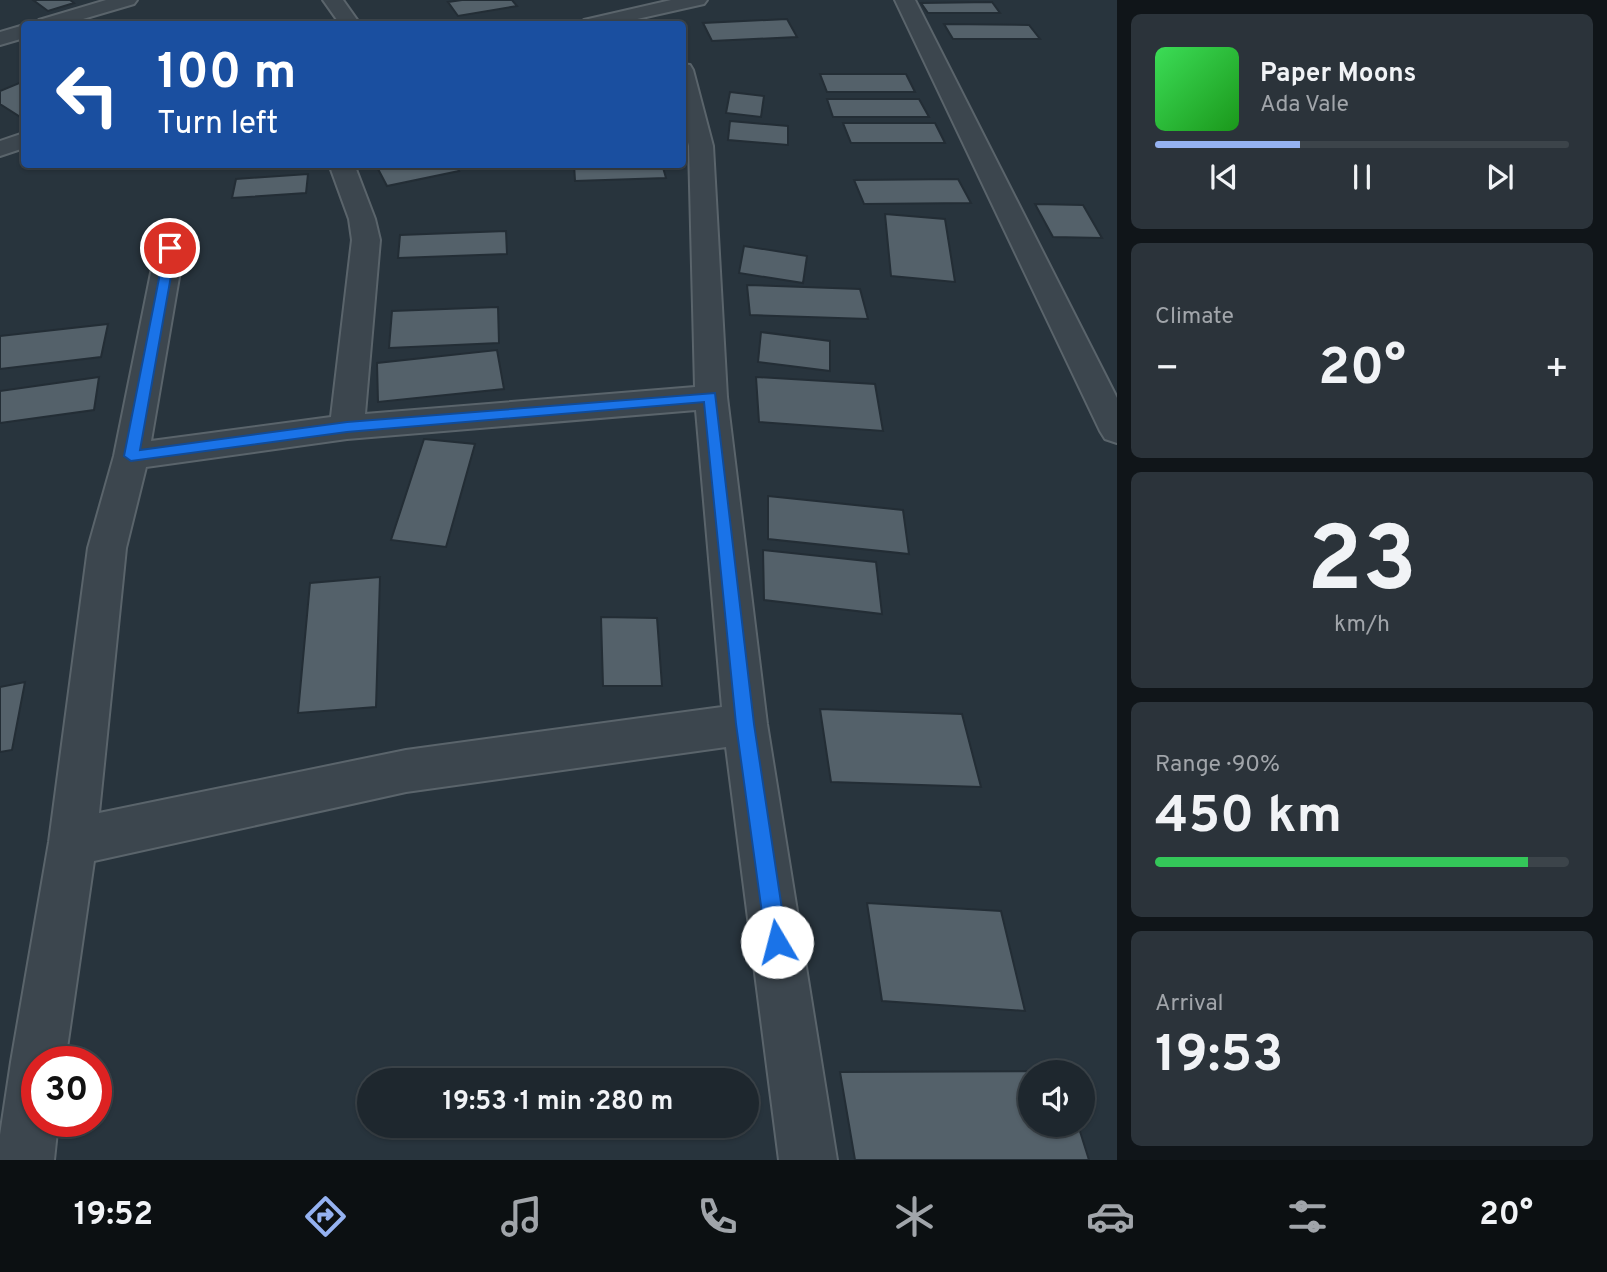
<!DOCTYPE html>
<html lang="en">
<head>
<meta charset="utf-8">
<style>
	:root { --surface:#1e272e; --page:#2b333a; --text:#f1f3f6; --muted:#a1a5aa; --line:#3c444a; --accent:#95b2f1 }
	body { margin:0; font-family:Overpass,sans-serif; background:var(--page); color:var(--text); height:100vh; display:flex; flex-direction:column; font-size:26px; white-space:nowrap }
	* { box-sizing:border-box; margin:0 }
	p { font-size:23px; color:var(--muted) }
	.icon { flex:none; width:38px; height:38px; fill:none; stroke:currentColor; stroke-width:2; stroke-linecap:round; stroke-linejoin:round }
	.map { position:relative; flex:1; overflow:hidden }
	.details { display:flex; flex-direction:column; gap:14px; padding:14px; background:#101519; width:490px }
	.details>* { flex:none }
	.hud { position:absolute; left:21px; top:21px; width:665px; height:147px; border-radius:7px; box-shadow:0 2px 5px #0004,0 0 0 2px var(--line); background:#1a4fa0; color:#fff; overflow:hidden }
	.buttons { position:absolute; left:1018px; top:1060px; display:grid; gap:14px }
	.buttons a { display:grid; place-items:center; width:77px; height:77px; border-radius:50%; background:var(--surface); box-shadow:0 2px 5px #0004,0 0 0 2px var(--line); font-size:35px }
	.speed { position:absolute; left:21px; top:1046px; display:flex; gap:14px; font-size:35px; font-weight:700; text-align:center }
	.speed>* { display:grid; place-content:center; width:91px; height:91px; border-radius:50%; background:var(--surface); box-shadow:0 2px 5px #0004,0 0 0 2px var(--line); line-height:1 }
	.speed .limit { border:10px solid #d22; background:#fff; color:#111 }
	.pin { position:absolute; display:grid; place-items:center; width:60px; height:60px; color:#fff; margin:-30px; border:4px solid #fff; border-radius:50%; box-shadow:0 2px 7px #0007 }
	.me { position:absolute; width:77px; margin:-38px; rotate:352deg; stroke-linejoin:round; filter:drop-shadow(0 0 5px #0008) }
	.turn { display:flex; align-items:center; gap:24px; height:147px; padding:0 21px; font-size:32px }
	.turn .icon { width:91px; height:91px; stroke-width:2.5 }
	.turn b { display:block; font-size:49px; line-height:60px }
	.big { font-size:52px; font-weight:700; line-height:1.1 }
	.details .card { flex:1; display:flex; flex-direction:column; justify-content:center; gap:10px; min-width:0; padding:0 24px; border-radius:10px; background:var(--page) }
	.details .dial { align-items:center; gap:0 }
	.dial b { font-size:91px; line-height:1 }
	.song { display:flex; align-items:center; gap:21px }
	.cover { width:84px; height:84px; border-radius:10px; background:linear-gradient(135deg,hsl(130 70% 55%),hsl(120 70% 35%)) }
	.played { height:7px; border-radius:4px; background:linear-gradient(90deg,var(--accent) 35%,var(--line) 35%) }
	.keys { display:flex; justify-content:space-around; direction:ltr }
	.heat { display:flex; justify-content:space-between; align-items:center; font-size:38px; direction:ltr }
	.charge { height:10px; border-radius:5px; background:linear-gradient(90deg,#34c759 90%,var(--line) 0) }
	.trip { position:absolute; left:357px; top:1068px; width:402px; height:70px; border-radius:35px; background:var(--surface); box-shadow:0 2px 5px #0004,0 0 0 2px var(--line); font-weight:700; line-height:70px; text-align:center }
	.menu { display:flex; height:112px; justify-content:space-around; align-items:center; background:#0c1012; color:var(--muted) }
	.menu .icon { width:49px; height:49px }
	.menu .active { color:var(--accent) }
	.menu b { font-size:32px; color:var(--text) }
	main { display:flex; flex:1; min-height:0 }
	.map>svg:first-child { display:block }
	.building { fill:#54616a; stroke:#232d35; stroke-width:2 }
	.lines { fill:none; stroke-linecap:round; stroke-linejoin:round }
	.minor-casing { stroke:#5a646b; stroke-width:4 }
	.minor { fill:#3c464e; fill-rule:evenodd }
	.route { fill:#1a73e8; stroke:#114b97; stroke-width:2 }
</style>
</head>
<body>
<main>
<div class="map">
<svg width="1117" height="1160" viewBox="0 0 1117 1160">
	<rect width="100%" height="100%" fill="#28343d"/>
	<path class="building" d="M33,0H70L74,3L48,11Z
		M462,0H512L517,6L458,16L448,2Z
		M992,2L1000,13H928L921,3Z
		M787,19L797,37L712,41L703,23Z
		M944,24L1029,25L1040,39H953Z
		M820,74H906L915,92H827Z
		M24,81V117L22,118L0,104V91Z
		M730,92L764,96L761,117L726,113Z
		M827,99H919L929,117H833Z
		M730,121L788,126V145L728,140Z
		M843,123H935L945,143H851Z
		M387,164H455L459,171L387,186L377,167Z
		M574,164H662L666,178L575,181Z
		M308,174L306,193L232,198L236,179Z
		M958,179L971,203L864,204L854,180Z
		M1035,204L1083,205L1102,238L1053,237Z
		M885,214L945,219L955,282L891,276Z
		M506,231L507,254L398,258L400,235Z
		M744,246L807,256L803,283L739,273Z
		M747,285L860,289L868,319L750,315Z
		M498,307L499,343L389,348L392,311Z
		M108,324L101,357L0,369V336Z
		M761,332L830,341V371L758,362Z
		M497,350L504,389L378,402L377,363Z
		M99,377L94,410L0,423V391Z
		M756,377L875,384L883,431L759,422Z
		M424,439L475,444L446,547L391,540Z
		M768,496L903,510L909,554L768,539Z
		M763,550L876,562L882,614L764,600Z
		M380,577L376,707L298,713L310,583Z
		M601,617L657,618L662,686H603Z
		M25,682L12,750L0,752V687Z
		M820,709L962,714L981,787L831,782Z
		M867,903L1001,911L1025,1011L882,1001Z
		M1061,1071L1062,1073H1031V1125H1078L1089,1160H855L840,1072Z"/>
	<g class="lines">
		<g class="minor-casing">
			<path id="minor" d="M106,0H137L134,4L66,24H36L39,20Z
				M323,0H343L360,24H340Z
				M671,0H707L704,4L615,24H581L584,20Z
				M895,0H915L1117,398V443L1105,439L1100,431Z
				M24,25V38L0,45V32Z
				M682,64L690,65L693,70L713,146L727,397L767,724L837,1160H779L726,747L406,792L94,861L65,1062H37V1122H58L54,1160H0V1135L11,1062L49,842L88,548L114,456L156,248L160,242L170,240L180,242L184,248L151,441L331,417L352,240L349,219L329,164H354L375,219L380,240L365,414L695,387L689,146L682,119ZM696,410L722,707L406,750L99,813L126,548L146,467L347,439Z
				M24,133V148L0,156V141Z"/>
		</g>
		<use href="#minor" class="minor"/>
	</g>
	<path class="route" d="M170,245L176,248L140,450L347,422L715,393L754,724L787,942L784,949L777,952L769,949L766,942L736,724L704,402L347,432L131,461L124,456L165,248Z"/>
</svg>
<div class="buttons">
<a><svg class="icon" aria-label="sound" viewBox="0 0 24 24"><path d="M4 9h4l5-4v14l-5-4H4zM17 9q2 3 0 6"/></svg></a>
</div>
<div class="speed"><div class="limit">30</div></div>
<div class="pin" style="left:170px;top:248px;background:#d93025"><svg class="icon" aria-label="arrive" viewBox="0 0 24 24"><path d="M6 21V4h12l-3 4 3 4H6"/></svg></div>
<svg class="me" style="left:777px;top:942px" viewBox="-20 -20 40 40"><circle r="19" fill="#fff"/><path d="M0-13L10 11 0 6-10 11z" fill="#1a73e8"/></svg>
<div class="trip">19:53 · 1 min · 280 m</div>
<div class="hud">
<div class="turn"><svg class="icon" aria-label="left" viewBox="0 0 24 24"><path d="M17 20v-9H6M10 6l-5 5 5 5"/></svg><div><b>100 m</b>Turn left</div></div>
</div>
</div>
<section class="details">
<div class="card">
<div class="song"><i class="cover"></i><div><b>Paper Moons</b><p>Ada Vale</p></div></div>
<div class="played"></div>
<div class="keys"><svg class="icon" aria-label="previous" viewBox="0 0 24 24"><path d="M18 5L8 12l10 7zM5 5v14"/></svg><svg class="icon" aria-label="pause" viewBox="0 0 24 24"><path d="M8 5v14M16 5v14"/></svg><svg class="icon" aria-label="next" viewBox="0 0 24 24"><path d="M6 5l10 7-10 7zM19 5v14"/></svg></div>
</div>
<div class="card"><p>Climate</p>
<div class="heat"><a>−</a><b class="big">20°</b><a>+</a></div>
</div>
<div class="card dial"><b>23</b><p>km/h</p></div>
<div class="card"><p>Range · 90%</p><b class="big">450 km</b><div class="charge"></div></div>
<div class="card"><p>Arrival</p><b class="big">19:53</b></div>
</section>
</main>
<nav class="menu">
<b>19:52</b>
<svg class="icon active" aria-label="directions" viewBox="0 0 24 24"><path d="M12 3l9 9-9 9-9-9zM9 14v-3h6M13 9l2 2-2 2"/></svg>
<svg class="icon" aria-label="music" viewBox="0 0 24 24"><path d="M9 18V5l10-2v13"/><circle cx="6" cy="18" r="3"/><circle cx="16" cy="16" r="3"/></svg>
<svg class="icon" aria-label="phone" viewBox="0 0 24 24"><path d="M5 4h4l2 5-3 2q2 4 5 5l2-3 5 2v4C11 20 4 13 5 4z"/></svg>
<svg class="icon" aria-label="climate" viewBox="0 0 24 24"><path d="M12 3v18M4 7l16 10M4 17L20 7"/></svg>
<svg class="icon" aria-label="car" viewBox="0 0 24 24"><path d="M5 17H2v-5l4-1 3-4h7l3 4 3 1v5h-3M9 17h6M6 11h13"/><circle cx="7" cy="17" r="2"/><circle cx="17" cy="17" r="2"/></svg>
<svg class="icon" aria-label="filters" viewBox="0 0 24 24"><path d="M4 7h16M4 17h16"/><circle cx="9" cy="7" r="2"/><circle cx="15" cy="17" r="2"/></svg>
<b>20°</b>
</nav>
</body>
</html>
